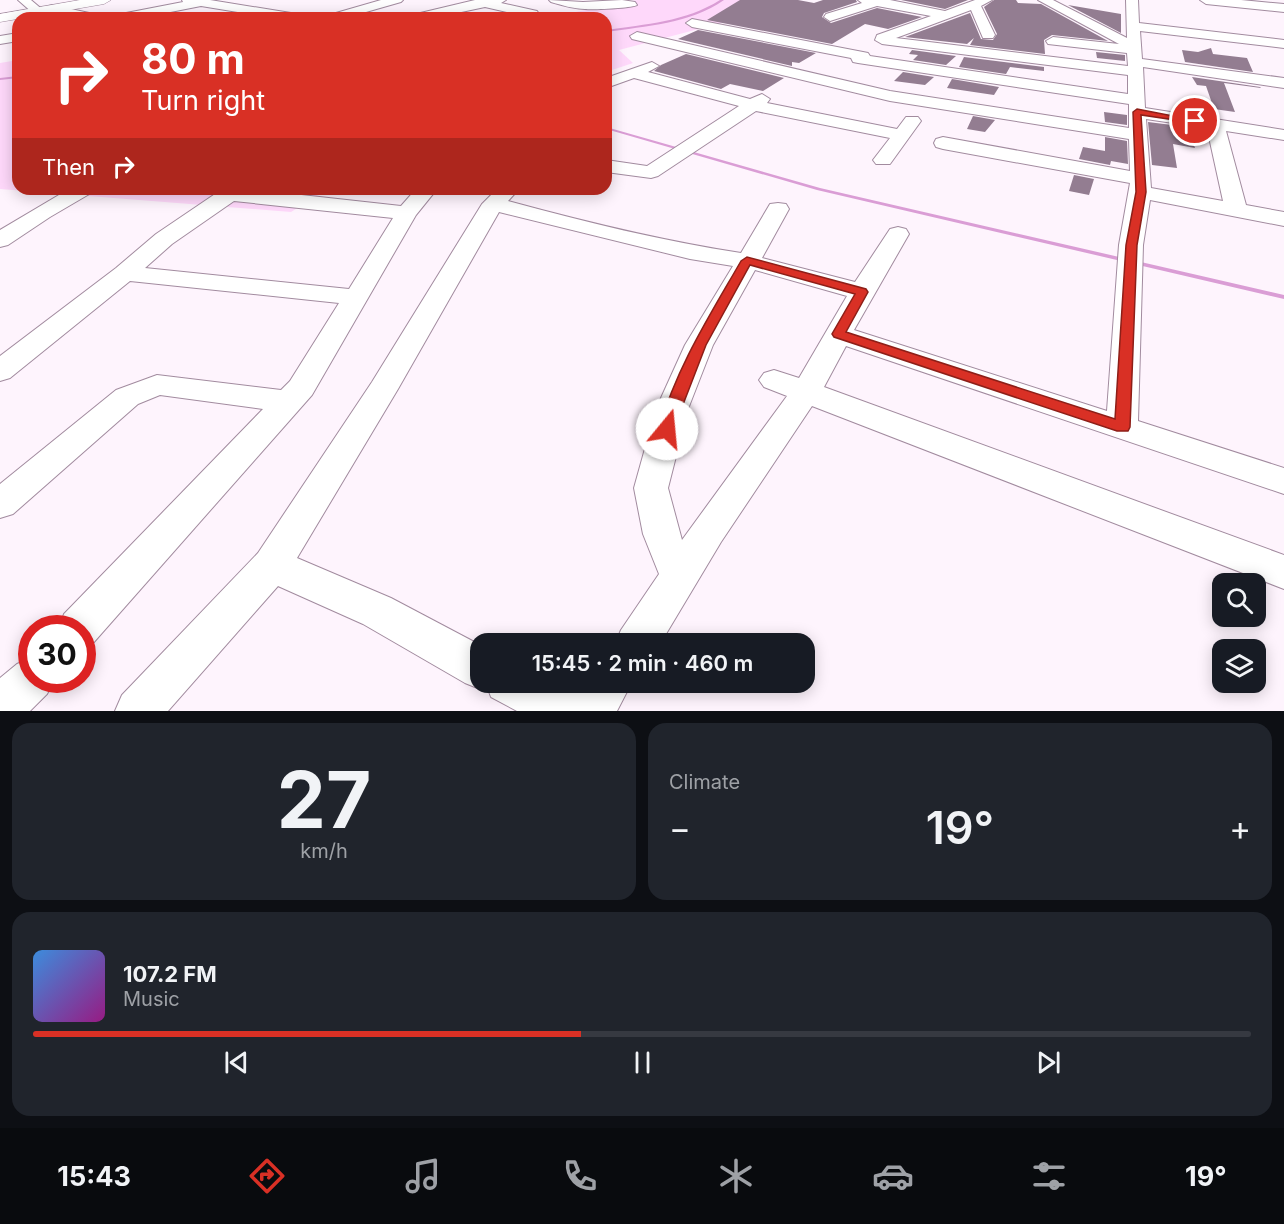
<!DOCTYPE html>
<html lang="en">
<head>
<meta charset="utf-8">
<style>
	:root { --surface:#171b24; --page:#20242c; --text:#f1f3f6; --muted:#9ea1a6; --line:#363941; --accent:#d93025 }
	body { margin:0; font-family:Inter,sans-serif; background:var(--page); color:var(--text); height:100vh; display:flex; flex-direction:column; font-size:22px; white-space:nowrap }
	* { box-sizing:border-box; margin:0 }
	p { font-size:20px; color:var(--muted) }
	.icon { flex:none; width:33px; height:33px; fill:none; stroke:currentColor; stroke-width:2; stroke-linecap:round; stroke-linejoin:round }
	.map { position:relative; height:711px; overflow:hidden }
	.details { display:flex; flex-direction:column; gap:12px; padding:12px; background:#0d0f14; flex:1 }
	.details>* { flex:none }
	.guide { position:absolute; left:12px; top:12px; width:600px; height:183px; border-radius:18px; box-shadow:0 3px 15px #0003; background:#d93025; color:#fff; overflow:hidden }
	.fabs { position:absolute; left:1212px; top:573px; display:grid; gap:12px }
	.fabs a { display:grid; place-items:center; width:54px; height:54px; border-radius:12px; background:var(--surface); box-shadow:0 3px 15px #0003; font-size:30px }
	.speed { position:absolute; left:18px; top:615px; display:flex; gap:12px; font-size:30px; font-weight:700; text-align:center }
	.speed>* { display:grid; place-content:center; width:78px; height:78px; border-radius:50%; background:var(--surface); box-shadow:0 3px 15px #0003; line-height:1 }
	.speed .limit { border:9px solid #d22; background:#fff; color:#111 }
	.pin { position:absolute; display:grid; place-items:center; width:51px; height:51px; color:#fff; margin:-26px; border:3px solid #fff; border-radius:50%; box-shadow:0 2px 6px #0007 }
	.me { position:absolute; width:66px; margin:-33px; rotate:17deg; stroke-linejoin:round; filter:drop-shadow(0 0 4px #0008) }
	.turn { display:flex; align-items:center; gap:21px; height:126px; padding:0 30px; font-size:27px }
	.turn .icon { width:78px; height:78px; stroke-width:2.5 }
	.turn b { display:block; font-size:42px; line-height:51px }
	.then { display:flex; align-items:center; height:57px; padding:0 30px; background:#0003; gap:12px; font-size:22px }
	.big { font-size:45px; font-weight:600; line-height:1.1 }
	.details .widget { flex:1; display:flex; flex-direction:column; justify-content:center; gap:9px; min-width:0; padding:0 21px; border-radius:18px; background:var(--page) }
	.details .dial { align-items:center; gap:0 }
	.dial b { font-size:78px; line-height:1 }
	.song { display:flex; align-items:center; gap:18px }
	.cover { width:72px; height:72px; border-radius:9px; background:linear-gradient(135deg,hsl(210 70% 55%),hsl(310 70% 35%)) }
	.played { height:6px; border-radius:3px; background:linear-gradient(90deg,var(--accent) 45%,var(--line) 45%) }
	.keys { display:flex; justify-content:space-around; direction:ltr }
	.heat { display:flex; justify-content:space-between; align-items:center; font-size:33px; direction:ltr }
	.details .tiles { flex:1; display:grid; gap:12px; grid-template-columns:1fr 1fr }
	.widget:last-child { grid-column:span 2 }
	.trip { position:absolute; left:470px; top:633px; width:345px; height:60px; border-radius:18px; background:var(--surface); box-shadow:0 3px 15px #0003; font-weight:600; line-height:60px; text-align:center }
	.tabs { display:flex; height:96px; justify-content:space-around; align-items:center; background:#090b0e; color:var(--muted) }
	.tabs .icon { width:42px; height:42px }
	.tabs .on { color:var(--accent) }
	.tabs b { font-size:27px; color:var(--text) }
	.map>svg:first-child { display:block }
	.green { fill:#fed8fa }
	.lines { fill:none; stroke-linecap:round; stroke-linejoin:round }
	.stream { fill:#da9dd5; fill-rule:evenodd }
	.building { fill:#937d91 }
	.street-casing { stroke:#a28b9f; stroke-width:2 }
	.secondary-casing { stroke:#a28b9f; stroke-width:1 }
	.street { fill:#fff; fill-rule:evenodd }
	.secondary { fill:#fff; fill-rule:evenodd }
	.route { fill:#d93025; stroke:#8d1f18; stroke-width:1.5 }
</style>
</head>
<body>
<div class="map">
<svg width="1284" height="711" viewBox="0 0 1284 711">
	<rect width="100%" height="100%" fill="#fef4fd"/>
	<path class="green" d="M637,0H778L763,12L619,50L633,63L606,72V18H545Z
		M18,60V189H328L291,212L0,189V63Z"/>
	<g class="lines">
		<path class="stream" d="M720,0H724C690,24 646,26 606,32V30C646,24 685,22 720,0Z
			M18,76V78L0,80V78Z
			M606,127L820,188L1284,295V299L817,190L606,129Z"/>
	</g>
	<path class="building" d="M740,0H798L814,3L823,0H856L857,2L824,13L822,17L831,23L877,8L922,17L888,29L865,24L832,44L707,20Z
		M901,0H968L945,9Z
		M994,0H1016L1018,3L1041,4L1108,41L1052,35L1044,40L1045,54L970,45L974,38L967,44L905,37L970,13L981,39L993,40L997,34L984,7Z
		M1068,5L1121,14V33Z
		M698,30L816,53L799,63L792,62V66L678,39Z
		M1211,48L1213,54L1247,58L1253,72L1185,62L1182,50L1198,52Z
		M912,50L956,56L946,65L913,60L918,55L909,54Z
		M1096,52L1125,55V61L1097,58Z
		M686,54L784,78L763,91L730,84L721,89L654,71L661,65Z
		M964,57L1044,67V71L1010,67L1006,74L959,67Z
		M903,72L934,77L925,85L894,81Z
		M1192,77L1260,87L1261,88L1224,83L1235,112L1214,109L1206,86L1197,85Z
		M952,79L999,87L994,95L947,88Z
		M1104,112L1127,115V125L1105,122Z
		M973,116L995,120L985,132L967,129Z
		M1148,122L1188,127L1195,148L1173,144L1177,168L1152,165Z
		M1105,137L1127,141L1128,164L1111,161L1110,165L1079,159L1083,147L1105,151Z
		M1074,175L1094,179L1089,195L1069,191Z"/>
	<g class="lines">
		<g class="street-casing">
			<path id="street" d="M18,0H31L44,11L42,14H34Z
				M182,0H210L297,14L303,18H275L201,6L140,18H115L121,14L183,2Z
				M381,0H403L401,2L345,18H327L329,15Z
				M475,0H506L501,3L537,11L539,14L533,18L485,7L433,18H410L412,15Z
				M549,0L583,2L622,0L635,2L637,5C633,8 593,10 585,9C574,9 561,5 551,2Z
				M858,0H890L945,11L975,0H992L981,6L995,35L993,38H983L971,10L896,38L1128,66L1127,53L1048,44L1046,41L1053,37L1119,44L1038,0H1053L1127,38L1126,0H1138L1139,23L1284,40V48L1140,31L1142,59L1284,78V88L1143,67L1145,108L1284,130V140L1226,131L1246,205L1284,212V226L1150,200L1143,245L1138,421L1284,468V494L846,346L824,387L1284,555V589L812,406L721,542L660,644H615L621,630L659,574L643,534L634,488L656,409L685,345L733,266L690,259L499,212L398,389L297,558L391,598L480,645V682H555L577,693L584,682H632L617,711H517L491,697L487,686L480,689L465,683L363,624L278,586L168,711H115L122,695L258,553L372,382L482,204L497,189H519L508,201C585,222 662,241 741,253L770,204L778,203L786,204L789,209L762,258L855,282L890,229L898,227L906,229L909,234L854,330L1107,411L1119,245L1130,183L943,149L936,147L934,143L936,139L943,137L1130,171L1129,139L890,101L632,39L630,36L637,32L890,91L1129,128V104L858,63L853,62L851,58L692,27L686,23L692,19L863,52L868,53L870,56L1128,94V75L882,44L875,40L877,35L931,16L877,6L830,21L824,17L826,14L862,3ZM1146,119L1207,128L1223,201L1151,188ZM755,270L847,296L799,378L774,370L764,373L759,380L764,387L787,396L682,540L668,488L688,409L713,345Z
				M1200,0H1241L1284,4V12L1206,4Z
				M53,5L98,15L100,18H77L49,12V6Z
				M18,33V41L0,44V36Z
				M652,62L659,66L648,72L750,99L762,94L770,99L767,103L897,129L906,117H918L921,121L890,164H876L873,160L890,138L756,111L658,176L651,178L606,172V160L647,166L739,106L634,78L606,88V78Z
				M69,189H94L91,193L50,217L8,245L0,247V230Z
				M247,189L401,206L416,189H437L416,215L312,395L94,642L82,646V628H59L64,614L263,409L160,395L138,404L13,514L0,518V484L116,390L157,375L281,390L290,381L339,303L130,281L10,378L0,381V356L116,268L156,234L221,190ZM234,201L393,218L349,289L145,268L172,244Z
				M32,658V680H54L47,694L30,711H0V678L17,664Z"/>
		</g>
		<g class="secondary-casing">
			<path id="secondary" d="M80,0H111L104,4L0,22V14Z"/>
		</g>
		<use href="#street" class="street"/>
		<use href="#secondary" class="secondary"/>
	</g>
	<path class="route" d="M1137,109L1199,121L1195,123L1141,115L1146,192L1137,245L1130,427L1128,431H1117L834,337L832,334L855,294L750,265L706,345L672,433H661L659,429C676,368 710,315 741,261L747,257L866,289L868,292L846,332L1115,419L1126,245L1136,192L1133,112Z"/>
</svg>
<div class="fabs">
<a><svg class="icon" aria-label="search" viewBox="0 0 24 24"><circle cx="10" cy="10" r="6"/><path d="M15 15l6 6"/></svg></a>
<a><svg class="icon" aria-label="layers" viewBox="0 0 24 24"><path d="M12 4l9 5-9 5-9-5zM3 14l9 5 9-5"/></svg></a>
</div>
<div class="speed"><div class="limit">30</div></div>
<div class="pin" style="left:1195px;top:121px;background:#d93025"><svg class="icon" aria-label="arrive" viewBox="0 0 24 24"><path d="M6 21V4h12l-3 4 3 4H6"/></svg></div>
<svg class="me" style="left:667px;top:429px" viewBox="-20 -20 40 40"><circle r="19" fill="#fff"/><path d="M0-13L10 11 0 6-10 11z" fill="#d93025"/></svg>
<div class="trip">15:45 · 2 min · 460 m</div>
<div class="guide">
<div class="turn"><svg class="icon" aria-label="right" viewBox="0 0 24 24"><path d="M7 20v-9h11M14 6l5 5-5 5"/></svg><div><b>80 m</b>Turn right</div></div>
<div class="then">Then<svg class="icon" aria-label="right" viewBox="0 0 24 24"><path d="M7 20v-9h11M14 6l5 5-5 5"/></svg></div>
</div>
</div>
<section class="details">
<div class="tiles">
<div class="widget dial"><b>27</b><p>km/h</p></div>
<div class="widget"><p>Climate</p>
<div class="heat"><a>−</a><b class="big">19°</b><a>+</a></div>
</div>
<div class="widget">
<div class="song"><i class="cover"></i><div><b>107.2 FM</b><p>Music</p></div></div>
<div class="played"></div>
<div class="keys"><svg class="icon" aria-label="previous" viewBox="0 0 24 24"><path d="M18 5L8 12l10 7zM5 5v14"/></svg><svg class="icon" aria-label="pause" viewBox="0 0 24 24"><path d="M8 5v14M16 5v14"/></svg><svg class="icon" aria-label="next" viewBox="0 0 24 24"><path d="M6 5l10 7-10 7zM19 5v14"/></svg></div>
</div>
</div>
</section>
<nav class="tabs">
<b>15:43</b>
<svg class="icon on" aria-label="directions" viewBox="0 0 24 24"><path d="M12 3l9 9-9 9-9-9zM9 14v-3h6M13 9l2 2-2 2"/></svg>
<svg class="icon" aria-label="music" viewBox="0 0 24 24"><path d="M9 18V5l10-2v13"/><circle cx="6" cy="18" r="3"/><circle cx="16" cy="16" r="3"/></svg>
<svg class="icon" aria-label="phone" viewBox="0 0 24 24"><path d="M5 4h4l2 5-3 2q2 4 5 5l2-3 5 2v4C11 20 4 13 5 4z"/></svg>
<svg class="icon" aria-label="climate" viewBox="0 0 24 24"><path d="M12 3v18M4 7l16 10M4 17L20 7"/></svg>
<svg class="icon" aria-label="car" viewBox="0 0 24 24"><path d="M5 17H2v-5l4-1 3-4h7l3 4 3 1v5h-3M9 17h6M6 11h13"/><circle cx="7" cy="17" r="2"/><circle cx="17" cy="17" r="2"/></svg>
<svg class="icon" aria-label="filters" viewBox="0 0 24 24"><path d="M4 7h16M4 17h16"/><circle cx="9" cy="7" r="2"/><circle cx="15" cy="17" r="2"/></svg>
<b>19°</b>
</nav>
</body>
</html>
